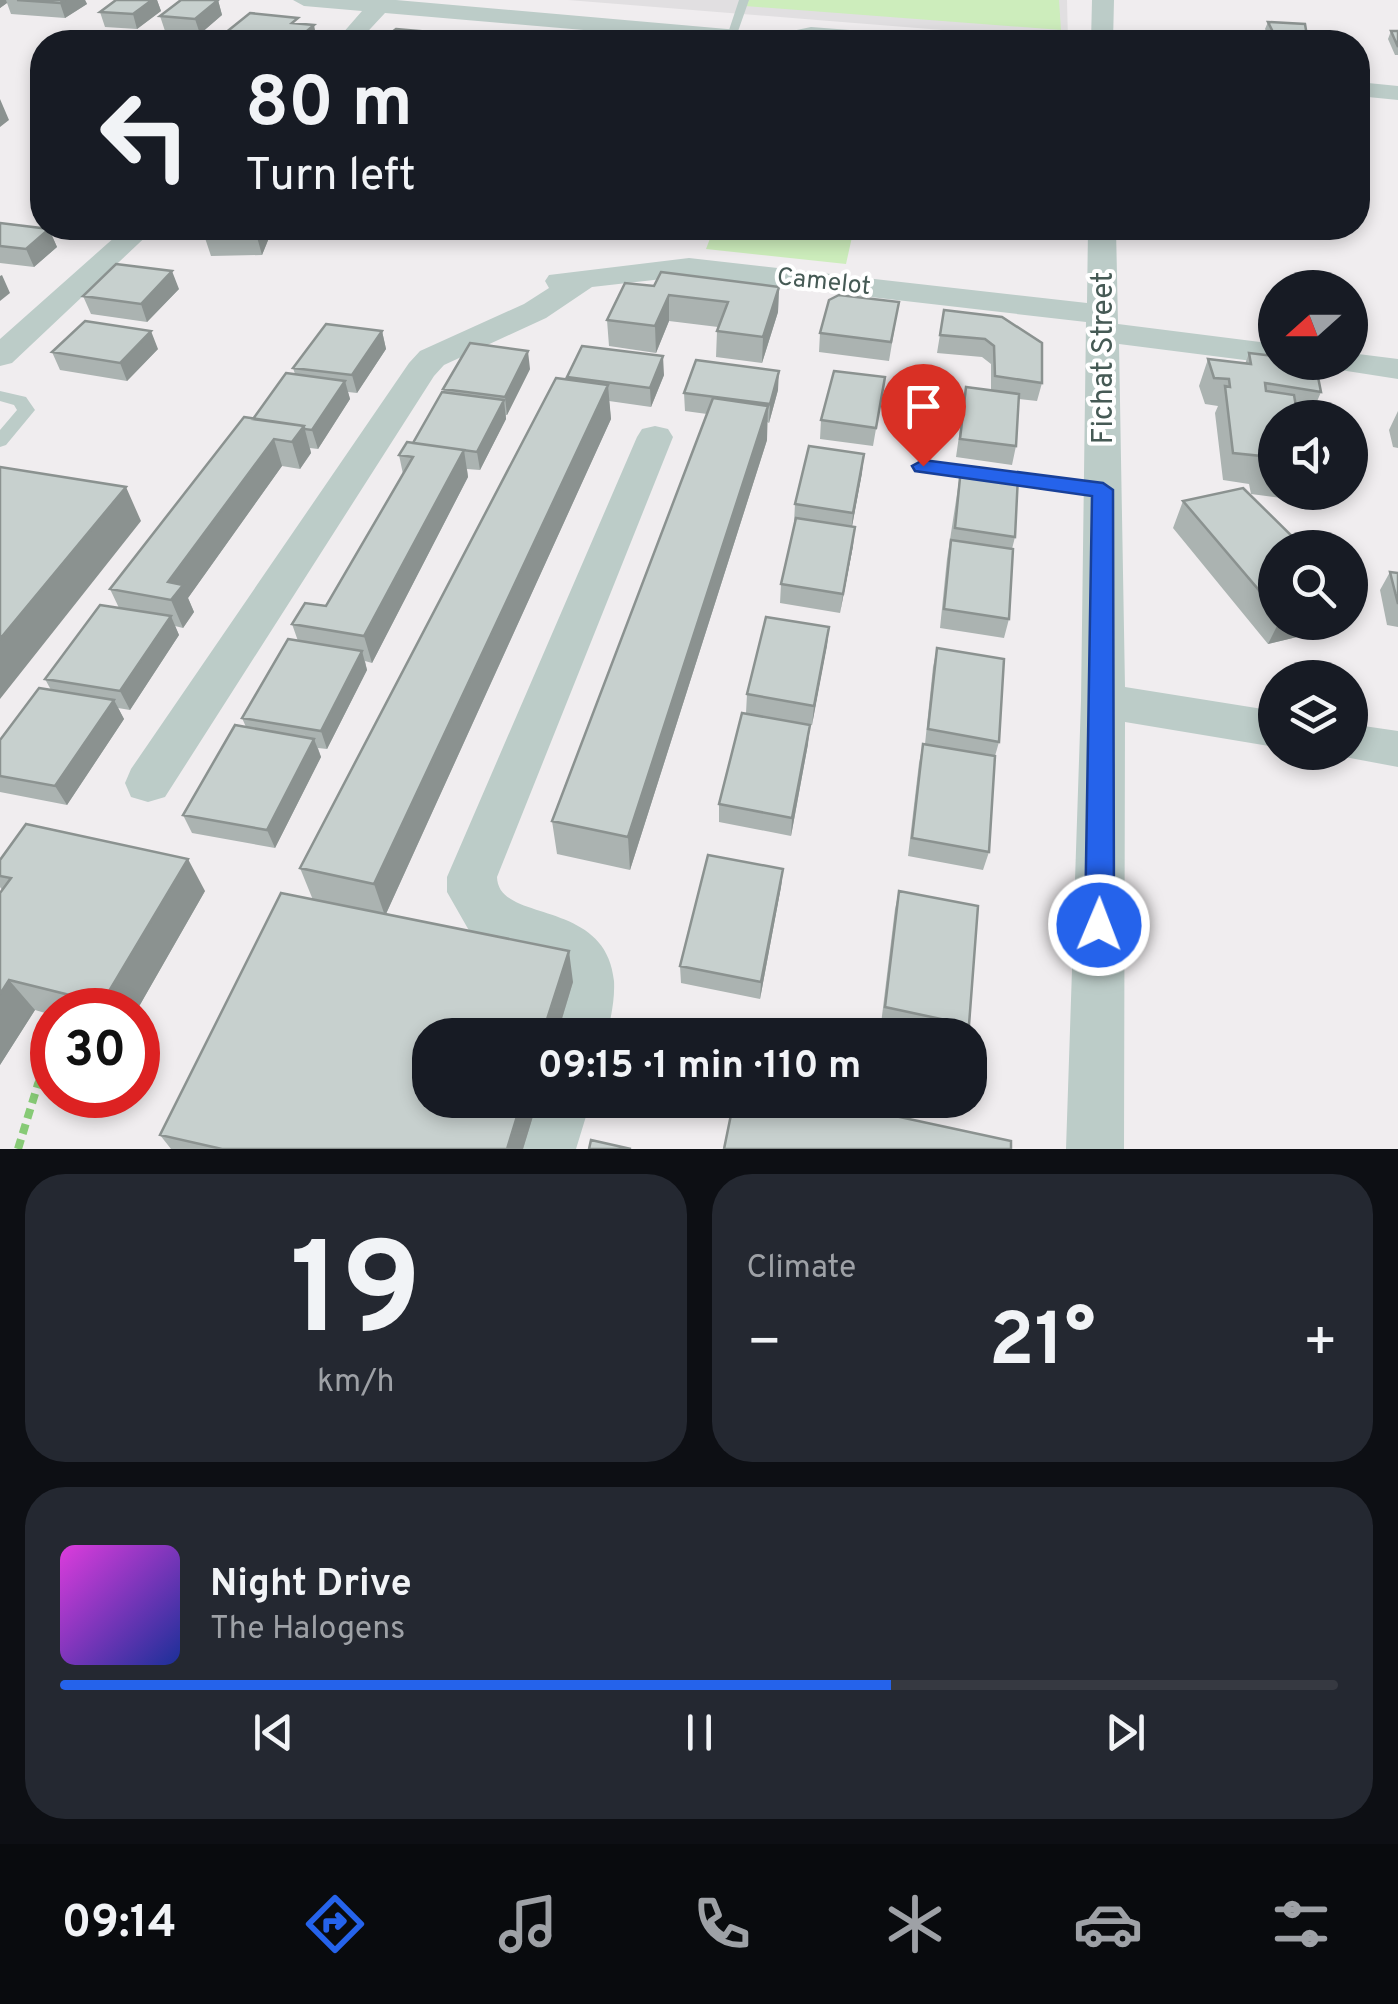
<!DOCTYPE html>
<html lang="en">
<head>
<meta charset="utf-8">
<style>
	:root { --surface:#171b24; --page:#242831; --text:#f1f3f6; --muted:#9ea1a6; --line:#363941; --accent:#2563eb }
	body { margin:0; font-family:Overpass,sans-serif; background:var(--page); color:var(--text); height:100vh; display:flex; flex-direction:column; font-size:38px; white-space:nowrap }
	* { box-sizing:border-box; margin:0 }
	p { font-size:32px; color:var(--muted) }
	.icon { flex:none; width:55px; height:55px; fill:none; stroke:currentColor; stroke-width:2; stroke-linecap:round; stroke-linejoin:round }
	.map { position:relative; height:1149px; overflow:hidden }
	.drawer { display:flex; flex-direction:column; gap:25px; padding:25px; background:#0d0f14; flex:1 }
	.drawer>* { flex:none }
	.banner { position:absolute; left:30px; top:30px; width:1340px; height:210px; border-radius:40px; box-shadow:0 5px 15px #0003; background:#171b24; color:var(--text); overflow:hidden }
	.needle { width:65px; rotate:249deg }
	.fabs { position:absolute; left:1258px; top:270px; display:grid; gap:20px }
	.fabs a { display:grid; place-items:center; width:110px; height:110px; border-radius:50%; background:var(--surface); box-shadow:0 5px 15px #0003; font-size:50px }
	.speed { position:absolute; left:30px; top:988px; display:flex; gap:20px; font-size:50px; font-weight:700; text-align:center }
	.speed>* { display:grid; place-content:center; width:130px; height:130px; border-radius:50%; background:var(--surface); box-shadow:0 5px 15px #0003; line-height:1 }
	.speed .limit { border:15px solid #d22; background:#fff; color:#111 }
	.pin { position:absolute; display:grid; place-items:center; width:85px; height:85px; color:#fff; margin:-102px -42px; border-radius:50% 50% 50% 0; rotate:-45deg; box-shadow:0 0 10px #0007 }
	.pin .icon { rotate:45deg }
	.me { position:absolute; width:110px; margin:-55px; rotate:1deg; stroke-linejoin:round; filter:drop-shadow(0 0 8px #0008) }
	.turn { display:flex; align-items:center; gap:35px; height:210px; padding:0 50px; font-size:45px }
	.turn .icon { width:130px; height:130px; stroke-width:2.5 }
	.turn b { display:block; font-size:70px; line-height:85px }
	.big { font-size:75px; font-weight:700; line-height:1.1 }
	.drawer .card { flex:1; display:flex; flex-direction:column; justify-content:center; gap:15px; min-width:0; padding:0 35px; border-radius:40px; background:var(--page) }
	.drawer .dial { align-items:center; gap:0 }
	.dial b { font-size:130px; line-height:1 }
	.song { display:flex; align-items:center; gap:30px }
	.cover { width:120px; height:120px; border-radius:15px; background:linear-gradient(135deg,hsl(300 70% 55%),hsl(230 70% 35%)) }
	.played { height:10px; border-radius:5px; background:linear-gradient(90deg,var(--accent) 65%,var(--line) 65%) }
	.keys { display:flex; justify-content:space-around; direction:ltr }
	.heat { display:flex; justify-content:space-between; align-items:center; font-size:55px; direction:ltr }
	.drawer .tiles { flex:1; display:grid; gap:25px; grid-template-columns:1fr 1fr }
	.card:last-child { grid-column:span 2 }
	.trip { position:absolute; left:412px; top:1018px; width:575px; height:100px; border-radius:40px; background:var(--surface); box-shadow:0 5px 15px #0003; font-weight:700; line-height:100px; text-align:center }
	.menu { display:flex; height:160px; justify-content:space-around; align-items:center; background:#090b0e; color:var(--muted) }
	.menu .icon { width:70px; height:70px }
	.menu .on { color:var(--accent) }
	.menu b { font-size:45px; color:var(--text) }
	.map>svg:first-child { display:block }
	.education { fill:#e1dfe1 }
	.green { fill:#cdedbc }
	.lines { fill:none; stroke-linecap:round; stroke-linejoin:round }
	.path { stroke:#87ca76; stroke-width:8; stroke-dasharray:10 6; stroke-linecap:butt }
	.service { fill:#bcccc8; fill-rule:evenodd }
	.minor { fill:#bcccc8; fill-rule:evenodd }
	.wall { fill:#abb3b1 }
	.shaded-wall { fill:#8b9290 }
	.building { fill:#c7d0ce; stroke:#8b9290; stroke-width:2.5 }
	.route { fill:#2563eb; stroke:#184099; stroke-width:2.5 }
	.labels { text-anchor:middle; stroke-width:8; stroke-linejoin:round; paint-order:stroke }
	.far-street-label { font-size:25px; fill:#465a55; stroke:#fff }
	.street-label { font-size:30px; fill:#465a55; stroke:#fff }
</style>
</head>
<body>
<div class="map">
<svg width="1398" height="1149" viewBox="0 0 1398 1149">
	<rect width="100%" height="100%" fill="#f0edef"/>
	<path class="education" d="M568,0H1067L1068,40L817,20Z"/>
	<path class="green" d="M748,0H1059L1061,30L745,6Z
		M714,228H854L846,264L706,249Z"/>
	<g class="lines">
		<path class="path" d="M18,1149L38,1084L52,1055"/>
		<path class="service" d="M739,0H749L736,37L726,39Z
			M811,27L967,39L973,42H929L811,33L760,42L754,39Z
			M0,391L26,397L35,410L6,445L0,447V430L17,410L14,405L0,401Z
			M923,460L1103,484L1112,490L1103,496L917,470L914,466Z"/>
		<path class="minor" d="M293,0H396L796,35L807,42H723L385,13L358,42H335L362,11L304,6Z
			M1092,0H1114L1113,42H1091Z
			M1358,82L1398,86V100L1358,96Z
			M125,228H155L12,363L0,366V339Z
			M1088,228H1116L1118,324L1275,344V362H1280L1275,364L1119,344L1125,687L1275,711V747L1125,722L1124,1149H1066L1081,701L1086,322L689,276L592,287L546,318L444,365L434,376L165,797L148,802L131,797L125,783L131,769L409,363L420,351L524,304L549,288L545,281L549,275L689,258L1087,303Z
			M1350,353L1398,359V379L1334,369L1330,362H1350Z
			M655,426L668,429L673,437L497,877C498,924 606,897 614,981C615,999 611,1017 607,1035H553L559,1003V972L541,957L471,934L447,892V877L637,437L642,429Z
			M1350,724L1398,731V767L1334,755L1350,752Z
			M533,1100H591L576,1149H518Z"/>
	</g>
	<path class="wall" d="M0,0H85L87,4L65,18L11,14L7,3L0,8Z
		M116,0H157L161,11L137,29L105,27L100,12Z
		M218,0L222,15L200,34L165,31L160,16Z
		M1268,22L1308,42H1272L1265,29Z
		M1391,31H1398V55H1395L1388,39Z
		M42,198V220L36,204Z
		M0,223L49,229L57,247L34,267L0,263Z
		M210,228H273L262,255L211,256L205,238Z
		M406,228H481L476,236L407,229Z
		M654,286L779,287L778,312L762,363L716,357L717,331L718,327L669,321L656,353L609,346L607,320Z
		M179,289L147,322L91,314L83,296Z
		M899,302L889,361L819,352L820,333Z
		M944,310L1002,317L1042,383L1037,401L1019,399L1016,446L1012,465L956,457L966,387L991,390V364L982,357L937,353Z
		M382,331L386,349L357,393L348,392L350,399L318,449L310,448L311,453L300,469L282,466L188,598L194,612L183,628L175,626L179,635L130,710L118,708L124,719L67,805L0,792V740L51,690L45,679L119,608L110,589L253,419L295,374L293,368Z
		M158,349L127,381L60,370L52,352Z
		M1249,353L1321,392L1310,418H1275V492H1292L1289,499L1251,494L1249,484L1223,480L1215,413L1218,406L1205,404L1199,386L1208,359L1245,364Z
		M530,369L507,415H506V419L480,470L467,469L468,477L372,663L365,661L367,670L327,749L318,748L321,757L275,848L192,833L183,815L246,727L242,718L298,641L292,624L326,606L403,474L399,455L413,443L444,393L443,389Z
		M664,375L651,407L609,401L611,419L386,914L573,982L523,1149H171L160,1135L313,900L300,868L567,377Z
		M885,377L873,446L820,439L821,420Z
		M778,390L769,423L767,422V440L630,870L557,854L552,821L707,414L685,411L684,393Z
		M1398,411V448L1393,447L1389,430Z
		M961,468L1015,537L1012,549L1009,619L1004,638L940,628L947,559Z
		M862,473L852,526L853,546L840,613L780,603L781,584L795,523H794L795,504Z
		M1183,501L1275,548V622H1330L1326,630L1268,644L1173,528Z
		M1390,572L1398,573V627L1387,625L1380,590Z
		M829,627L812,725L746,713L747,694Z
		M937,648L999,742L995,756L989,852L983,870L908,856L919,763L923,744H925L933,667Z
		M808,744L791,836L719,822V804Z
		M0,860L205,891L137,1010H52V1015L35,1010L0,1065V893L2,890L0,887Z
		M783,869L781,887L760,999L681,983L680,966Z
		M899,891L969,1025L966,1035H935L881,1024L895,909Z"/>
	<path class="shaded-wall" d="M0,0H6L7,3L0,8Z
		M65,0H85L87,4L65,18L60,3Z
		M152,0H157L161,11L137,29L133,14Z
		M218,0L222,15L200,34L195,19Z
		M314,25L317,40L315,42H294Z
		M431,32L433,40L430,42H421Z
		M0,99L9,120L0,127Z
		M261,228H273L262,255L257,237Z
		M49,229L57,247L34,267L26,249Z
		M172,271L179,289L147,322L141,304Z
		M2,275L10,293L0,301V276Z
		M779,287L778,312L762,363L763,337Z
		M669,295V321L656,353L655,326Z
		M151,331L158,349L127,381L120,363Z
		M382,331L386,349L357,393L352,375Z
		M528,351L530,369L507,415L505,397Z
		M663,356L664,375L651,407L650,388Z
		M779,371L778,390L769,423L770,404Z
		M345,381L350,399L318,449L312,430Z
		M608,385L611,419L385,916L374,884Z
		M504,400L506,419L480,470L477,452Z
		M768,406L767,440L630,870L628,837Z
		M304,426L311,453L300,469L292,442Z
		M274,439L282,466L188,598L194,612L183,628L171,600L168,582Z
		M464,450L468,477L372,663L364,636Z
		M864,454L862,473L851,532L853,513Z
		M126,487L141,521L0,699V639Z
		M855,527L853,546L840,613L843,594Z
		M171,616L179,635L130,710L120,691Z
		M1279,622H1330L1326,630L1268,644Z
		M829,627L827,646L812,725L814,706Z
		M362,651L367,670L327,749L321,731Z
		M114,700L124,719L67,805L55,786Z
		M810,725L808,744L791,836L792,818Z
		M314,739L321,757L275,848L267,830Z
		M188,859L205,891L137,1010H108L102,1003Z
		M783,869L781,887L760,999L761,982Z
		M569,951L573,982L557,1035H542Z
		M9,980L35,1010L0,1065V994Z
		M522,1100H538L523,1149H507Z"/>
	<path class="building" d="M17,0H65L60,3Z
		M116,0H152L133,14L100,12Z
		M181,0H218L195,19L160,16Z
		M250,13L298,18L292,23L314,25L294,42H214Z
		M1268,22L1305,24L1308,42H1293L1291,39L1276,38Z
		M396,29L431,32L421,42H379Z
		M1391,31H1398V47Z
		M0,223L49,229L26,249L0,246Z
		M210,228H261L257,237L205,238Z
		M116,264L172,271L141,304L83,296Z
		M661,272L779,287L763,337L717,331L728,302L669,295L655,326L607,320L625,283L654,286Z
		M839,295L899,302L891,342L820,333L829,300Z
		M944,310L1002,317L1042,343V383L995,376L994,346L985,339L940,335Z
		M85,321L151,331L120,363L52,352Z
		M326,324L382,331L352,375L293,368Z
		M470,343L528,351L505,397L443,389Z
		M582,346L663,356L650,388L567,377Z
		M1249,353L1275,356V362H1315L1321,392L1265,383L1266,391L1294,395L1298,418H1275V469L1262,467L1261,456L1233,453L1225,386L1230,387L1229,379L1214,378L1208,359L1251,364Z
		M696,360L779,371L770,404L684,393Z
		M834,371L885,377L876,428L821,420Z
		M286,373L345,381L312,430L304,429V426L253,419Z
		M556,378L608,385L374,884L300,868Z
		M966,387L1019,394L1016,446L960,439Z
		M442,392L504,400L477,452L413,443Z
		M713,398L768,406L628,837L552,821Z
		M244,417L304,426L292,442L274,439L168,582L183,585L171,600L110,589Z
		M407,442L464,450L364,636L292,624L305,603L326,606L413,457L399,455Z
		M809,446L864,454L853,513L795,504Z
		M0,467L126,487L0,639Z
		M961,468L1018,476L1015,537L955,528Z
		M1243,488L1303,547L1275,548V609L1183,501Z
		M796,518L855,527L843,594L781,584Z
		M951,540L1013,549L1009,619L944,609Z
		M1390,572L1398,573V604Z
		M100,605L171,616L120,691L45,679Z
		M766,617L829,627L814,706L747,694Z
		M288,639L362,651L321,731L242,718Z
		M937,648L1004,659L999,742L928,729Z
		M39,688L114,700L55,786L0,776V740Z
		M742,713L810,725L792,818L719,804Z
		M235,725L314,739L267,830L183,815Z
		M923,744L995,756L989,852L912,838Z
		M26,824L188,859L102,1003L9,980L0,994V893L11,878L0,876V860Z
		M708,855L783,869L761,982L680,966Z
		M899,891L978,906L969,1025L885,1007Z
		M281,893L569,951L542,1035H430V1100H522L507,1149H222L160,1135Z
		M734,1100H821L1011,1141V1149H724Z
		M591,1140L631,1149H589Z"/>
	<path class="route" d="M923,460L1103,483L1113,490L1114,925L1110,935L1099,939L1089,935L1085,925L1092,496L915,471L912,466Z"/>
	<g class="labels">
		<g class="far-street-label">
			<text transform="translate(824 280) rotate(6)" y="9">Camelot</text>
		</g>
		<g class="street-label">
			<text transform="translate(1102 358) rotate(-90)" y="10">Fichat Street</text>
		</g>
	</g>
</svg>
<div class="fabs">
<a><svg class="needle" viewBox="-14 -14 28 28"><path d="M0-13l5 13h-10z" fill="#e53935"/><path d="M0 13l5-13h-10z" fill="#9ea1a6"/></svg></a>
<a><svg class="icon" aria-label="sound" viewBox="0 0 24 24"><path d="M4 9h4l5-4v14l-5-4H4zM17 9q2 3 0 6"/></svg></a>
<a><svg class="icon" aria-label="search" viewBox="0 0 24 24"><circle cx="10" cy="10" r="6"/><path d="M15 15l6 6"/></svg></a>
<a><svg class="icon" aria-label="layers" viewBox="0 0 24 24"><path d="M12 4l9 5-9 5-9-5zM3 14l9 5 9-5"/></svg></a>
</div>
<div class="speed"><div class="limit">30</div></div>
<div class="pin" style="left:923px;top:466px;background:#d93025"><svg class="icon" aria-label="arrive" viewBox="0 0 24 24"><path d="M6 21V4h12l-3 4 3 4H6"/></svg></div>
<svg class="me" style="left:1099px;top:925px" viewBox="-20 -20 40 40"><circle r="17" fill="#2563eb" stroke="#fff" stroke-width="3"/><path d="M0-11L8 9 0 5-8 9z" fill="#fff"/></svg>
<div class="trip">09:15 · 1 min · 110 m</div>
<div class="banner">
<div class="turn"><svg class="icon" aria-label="left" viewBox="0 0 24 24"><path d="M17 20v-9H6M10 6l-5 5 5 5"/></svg><div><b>80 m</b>Turn left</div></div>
</div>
</div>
<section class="drawer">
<div class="tiles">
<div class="card dial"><b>19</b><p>km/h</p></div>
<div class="card"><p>Climate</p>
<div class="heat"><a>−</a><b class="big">21°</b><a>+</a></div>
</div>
<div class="card">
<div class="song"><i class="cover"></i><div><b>Night Drive</b><p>The Halogens</p></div></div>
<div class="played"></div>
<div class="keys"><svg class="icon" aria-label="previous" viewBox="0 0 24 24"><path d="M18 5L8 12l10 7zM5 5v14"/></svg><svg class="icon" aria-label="pause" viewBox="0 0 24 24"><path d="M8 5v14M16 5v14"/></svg><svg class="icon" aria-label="next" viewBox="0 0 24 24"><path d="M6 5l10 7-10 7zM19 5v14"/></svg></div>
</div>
</div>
</section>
<nav class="menu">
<b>09:14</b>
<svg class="icon on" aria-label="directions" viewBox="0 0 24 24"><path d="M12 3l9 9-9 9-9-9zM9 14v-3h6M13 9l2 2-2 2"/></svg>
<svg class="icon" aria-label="music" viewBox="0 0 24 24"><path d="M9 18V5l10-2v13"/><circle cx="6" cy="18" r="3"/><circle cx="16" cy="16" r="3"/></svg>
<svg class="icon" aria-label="phone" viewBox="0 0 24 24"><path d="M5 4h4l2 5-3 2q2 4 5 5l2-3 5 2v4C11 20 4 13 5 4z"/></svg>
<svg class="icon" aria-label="climate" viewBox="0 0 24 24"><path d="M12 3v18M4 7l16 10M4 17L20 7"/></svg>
<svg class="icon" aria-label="car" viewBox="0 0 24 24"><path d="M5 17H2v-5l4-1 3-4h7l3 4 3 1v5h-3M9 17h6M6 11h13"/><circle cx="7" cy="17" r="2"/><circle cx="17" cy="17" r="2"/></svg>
<svg class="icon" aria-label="filters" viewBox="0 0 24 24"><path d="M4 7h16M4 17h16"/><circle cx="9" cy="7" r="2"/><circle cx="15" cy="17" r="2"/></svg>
</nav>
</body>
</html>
